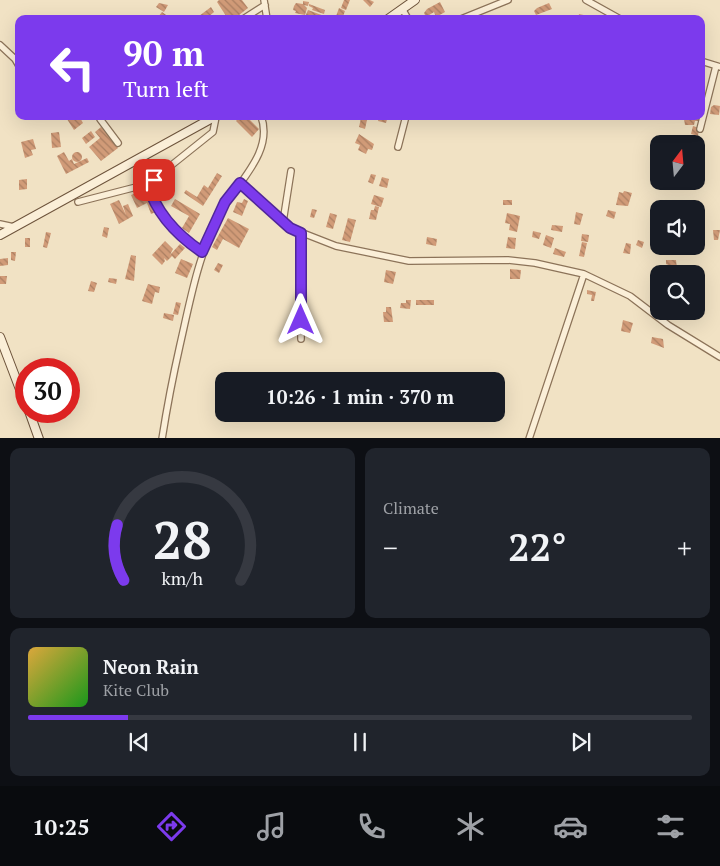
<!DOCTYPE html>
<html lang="en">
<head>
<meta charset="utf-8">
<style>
	:root { --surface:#171b24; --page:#20242c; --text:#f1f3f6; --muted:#9ea1a6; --line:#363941; --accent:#7c3aed }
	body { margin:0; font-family:"PT Serif",serif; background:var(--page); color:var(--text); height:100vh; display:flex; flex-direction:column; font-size:19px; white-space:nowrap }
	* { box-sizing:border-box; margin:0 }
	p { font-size:16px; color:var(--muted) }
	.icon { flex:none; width:28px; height:28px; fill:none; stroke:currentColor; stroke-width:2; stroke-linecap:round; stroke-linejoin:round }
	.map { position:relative; height:438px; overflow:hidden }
	.sheet { display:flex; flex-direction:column; gap:10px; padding:10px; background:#0d0f14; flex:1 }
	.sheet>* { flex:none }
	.banner { position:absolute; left:15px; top:15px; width:690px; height:105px; border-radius:10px; box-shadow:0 5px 20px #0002; background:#7c3aed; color:#fff; overflow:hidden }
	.needle { width:32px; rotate:16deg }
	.buttons { position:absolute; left:650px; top:135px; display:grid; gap:10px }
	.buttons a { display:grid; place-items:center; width:55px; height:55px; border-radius:10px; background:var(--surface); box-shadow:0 5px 20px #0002; font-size:25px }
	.speed { position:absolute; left:15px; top:358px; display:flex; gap:10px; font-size:25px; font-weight:700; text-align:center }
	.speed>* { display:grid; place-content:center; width:65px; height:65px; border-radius:50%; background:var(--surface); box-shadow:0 5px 20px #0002; line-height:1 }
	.speed .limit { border:8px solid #d22; background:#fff; color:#111 }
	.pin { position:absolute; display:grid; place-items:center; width:42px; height:42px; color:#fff; margin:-21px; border-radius:10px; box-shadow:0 2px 8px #0006 }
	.me { position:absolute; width:55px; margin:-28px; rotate:0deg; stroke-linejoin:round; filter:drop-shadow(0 0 4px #0008) }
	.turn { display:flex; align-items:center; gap:18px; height:105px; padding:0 25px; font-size:22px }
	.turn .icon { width:65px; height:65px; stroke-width:2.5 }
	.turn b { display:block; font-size:35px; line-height:42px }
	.big { font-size:38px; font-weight:800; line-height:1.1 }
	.sheet .widget { flex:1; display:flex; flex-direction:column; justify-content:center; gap:8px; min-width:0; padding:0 18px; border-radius:10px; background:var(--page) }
	.sheet .dial { align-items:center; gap:0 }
	.dial svg { height:130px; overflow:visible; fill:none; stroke:var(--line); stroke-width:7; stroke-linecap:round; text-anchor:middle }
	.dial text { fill:var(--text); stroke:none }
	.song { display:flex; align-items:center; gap:15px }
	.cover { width:60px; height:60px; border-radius:8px; background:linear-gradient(135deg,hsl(40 70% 55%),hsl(120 70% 35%)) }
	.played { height:5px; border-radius:2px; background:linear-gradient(90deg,var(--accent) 15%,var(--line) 15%) }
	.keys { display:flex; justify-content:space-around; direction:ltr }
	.heat { display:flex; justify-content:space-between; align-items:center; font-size:28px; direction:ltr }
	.sheet .tiles { flex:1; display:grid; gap:10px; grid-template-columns:1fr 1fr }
	.widget:last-child { grid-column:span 2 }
	.trip { position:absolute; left:215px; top:372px; width:290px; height:50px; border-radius:10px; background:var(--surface); box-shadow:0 5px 20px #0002; font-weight:800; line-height:50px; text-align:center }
	.dock { display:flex; height:80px; justify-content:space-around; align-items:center; background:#090b0e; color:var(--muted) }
	.dock .icon { width:35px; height:35px }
	.dock .selected { color:var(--accent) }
	.dock b { font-size:22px; color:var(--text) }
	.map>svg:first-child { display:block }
	.building { fill:url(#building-back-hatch) }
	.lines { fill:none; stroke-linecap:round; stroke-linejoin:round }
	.street-casing { stroke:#8c7359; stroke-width:8 }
	.secondary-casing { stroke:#6e543c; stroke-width:10 }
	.street { stroke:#fbefd8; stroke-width:5.5 }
	.secondary { stroke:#fbefd8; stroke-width:8 }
	.route-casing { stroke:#51269a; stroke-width:12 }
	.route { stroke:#7c3aed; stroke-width:9 }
</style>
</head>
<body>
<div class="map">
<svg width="720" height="439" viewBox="0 0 720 439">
	<defs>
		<pattern id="building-back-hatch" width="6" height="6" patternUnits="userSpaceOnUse" patternTransform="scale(1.25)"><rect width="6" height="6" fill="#d19b78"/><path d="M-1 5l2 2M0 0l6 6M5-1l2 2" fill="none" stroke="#ab7f62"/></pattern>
	</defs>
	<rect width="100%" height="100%" fill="#f1e2c4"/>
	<path class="building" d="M219,0H242L248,8L234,19H228L217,2Z
		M344,0H350L346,10L341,8Z
		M363,0H370L374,2L370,7Z
		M303,1L309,2L308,6L304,5L307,8L305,15L295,13L296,11L293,10L294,6L296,3L303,4Z
		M440,2L445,12L436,17L434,12L426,17L424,13L427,9Z
		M159,3L168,5L164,12L156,7Z
		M549,3L552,9L536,15L534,11L537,8Z
		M309,4L325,10L324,14L312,10L313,8L309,6Z
		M211,7L214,12L206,19H195Z
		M339,8L345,11L342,19H335Z
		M308,10L327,17L326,19H304Z
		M162,12L169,17L168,19L158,17Z
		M579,14L593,17L592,19H578Z
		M714,105L720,106L719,115L710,114L711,107Z
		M65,116H79L83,123L74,130Z
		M240,116H246L259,129L252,137L236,121Z
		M379,116H388L386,123L378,121Z
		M694,116H700L699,121H695L694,125H685L684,119L693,120Z
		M361,118L367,120L365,129L359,127Z
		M693,126L699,128L698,136L691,134Z
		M101,127L118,148L101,161L89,147L100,138L95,132Z
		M91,131L95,137L86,144L82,138Z
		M59,132L61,147L52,148L51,133Z
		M359,134L374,144L372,150L368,149L366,154L358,150L360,145L355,143Z
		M33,139L36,149L31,150L33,155L25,158L21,142Z
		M64,152L69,161L72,159L74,164L87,158L89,162L66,174L57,156Z
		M72 157a5 5 0 1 1 10 0a5 5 0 1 1-10 0Z
		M217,173L222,176L203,206L184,193L186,190L197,197L204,185L208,188Z
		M371,174L376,175L373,184L368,182Z
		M382,177L389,179L387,188L379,186Z
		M27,179V189L19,190V180Z
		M146,189L156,212L151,214L147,203L137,208L131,195Z
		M624,191L632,193L628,206L616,205L619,192L623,193Z
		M374,195L384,198L381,207L371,204Z
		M175,199L200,214L189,233L182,228L189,216L171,206Z
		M244,199L248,201L242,216L233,212L237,202L242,203Z
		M119,200L126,215L123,206L128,204L133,216L119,224L110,204Z
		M503,200H512V205H503Z
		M375,206L379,207L376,220L369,219L371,210H374Z
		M312,209L317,210L314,218L310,217Z
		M608,210L616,212L614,219L606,216Z
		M576,212L583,214L580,225L574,224Z
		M330,213L337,215L333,229L326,227Z
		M507,213L520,216L517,232L509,230L510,224L505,223Z
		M228,218L249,229L239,248L223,239L217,250L212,247Z
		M348,218L356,220L350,242L342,240Z
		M552,225L563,226L562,232L551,230Z
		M104,227L109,228L107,238L102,236Z
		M713,230H720L718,240H714Z
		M533,231L541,233L539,239L532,237Z
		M46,232L51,233L47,248L43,247Z
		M582,234L589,235L588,242L581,241Z
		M546,235L554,238L551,248L543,245Z
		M427,237L437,239L436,246L426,244Z
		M508,237L516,238L515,249L506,248Z
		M25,238H30V247H25Z
		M638,240L644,242L642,248L636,245Z
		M165,241L173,249L170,255L180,244L185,248L175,259L172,256L167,261L164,258L165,261L162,265L152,255Z
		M582,242L587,243L584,257L579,256Z
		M626,243L631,244L630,254L623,253Z
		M555,248L566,252L564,257L553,254Z
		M11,252H16L15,261L11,260Z
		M131,255L136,256L134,281L125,279Z
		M8,258V265L0,266V259Z
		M181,259L193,264L187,278L175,273Z
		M666,260H676L677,269L666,264Z
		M218,263L223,265L219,273L214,270Z
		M510,269L521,270L520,279H510Z
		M386,270L396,272L393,284L384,282Z
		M0,276H7L6,284H0Z
		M109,278L117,279L116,284L108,282Z
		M91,281L97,283L94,292L88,291Z
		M148,284L160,287L159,293L155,292L152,304L142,301Z
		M587,290L596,292L594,301H591L592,295L587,294Z
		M406,300H411L410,309L400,308L401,303H406Z
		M416,300H434V305H416Z
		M176,302L181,303L178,315L173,314Z
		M386,307H391L393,322H384L383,312H386Z
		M164,313L174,315L173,321L163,318Z
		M623,320L633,323L630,333L621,331Z
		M652,337L663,339L664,348L651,343Z"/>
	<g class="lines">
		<g class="street-casing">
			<path id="street" d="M264,0L267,19
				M586,0L620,19
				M403,10L408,19
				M243,19L265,5
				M461,19L508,0
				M0,45L15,59L19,66
				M701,61L720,67
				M100,119L118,143
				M700,129L716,66
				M398,147L406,116
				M240,183L290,228L336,246L409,261L508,260L535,263L584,274L630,296L668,325L720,357
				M78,202L148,184
				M283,222L291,171
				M0,224L14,227
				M301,233V339
				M202,252C177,236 156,213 148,184L213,132L216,117
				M162,439C167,407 173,376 180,345C190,301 198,257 218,217C233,186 275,154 261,116
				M529,439L584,274"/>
		</g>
		<g class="secondary-casing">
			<path id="secondary" d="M388,19L415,0
				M0,235L216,116
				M0,337L26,405
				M29,411L39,439"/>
		</g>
		<use href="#street" class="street"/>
		<use href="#secondary" class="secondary"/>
	</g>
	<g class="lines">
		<g class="route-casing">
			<path id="route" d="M154,180L148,184C156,214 177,235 202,252L225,202L240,183L290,228L301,233V320"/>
		</g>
		<use href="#route" class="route"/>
	</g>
</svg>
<div class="buttons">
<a><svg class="needle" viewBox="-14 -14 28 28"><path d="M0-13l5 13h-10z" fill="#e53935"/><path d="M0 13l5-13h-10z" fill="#9ea1a6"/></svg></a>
<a><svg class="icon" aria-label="sound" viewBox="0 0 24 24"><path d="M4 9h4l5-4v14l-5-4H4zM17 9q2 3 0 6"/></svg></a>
<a><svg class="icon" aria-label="search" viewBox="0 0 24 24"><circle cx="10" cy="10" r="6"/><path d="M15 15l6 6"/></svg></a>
</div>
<div class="speed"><div class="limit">30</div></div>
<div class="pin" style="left:154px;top:180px;background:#d93025"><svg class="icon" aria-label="arrive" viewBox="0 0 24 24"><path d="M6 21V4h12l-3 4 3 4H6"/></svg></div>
<svg class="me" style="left:301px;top:320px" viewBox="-20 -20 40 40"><path d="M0-17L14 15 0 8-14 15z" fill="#7c3aed" stroke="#fff" stroke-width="4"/></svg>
<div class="trip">10:26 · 1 min · 370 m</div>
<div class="banner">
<div class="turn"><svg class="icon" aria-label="left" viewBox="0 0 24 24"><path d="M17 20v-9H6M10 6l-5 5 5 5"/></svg><div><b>90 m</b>Turn left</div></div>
</div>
</div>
<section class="sheet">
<div class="tiles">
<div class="widget dial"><svg viewBox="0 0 100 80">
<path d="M14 69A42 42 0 1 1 86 69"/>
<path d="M14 69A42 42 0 0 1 10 35" stroke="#7c3aed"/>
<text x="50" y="56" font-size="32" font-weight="700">28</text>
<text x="50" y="72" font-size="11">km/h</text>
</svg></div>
<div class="widget"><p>Climate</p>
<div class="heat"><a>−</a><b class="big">22°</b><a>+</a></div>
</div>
<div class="widget">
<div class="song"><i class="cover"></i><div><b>Neon Rain</b><p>Kite Club</p></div></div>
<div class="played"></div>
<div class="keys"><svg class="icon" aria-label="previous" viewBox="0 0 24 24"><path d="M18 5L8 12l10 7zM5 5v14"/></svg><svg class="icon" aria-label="pause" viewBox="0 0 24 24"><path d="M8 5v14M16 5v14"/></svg><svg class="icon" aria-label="next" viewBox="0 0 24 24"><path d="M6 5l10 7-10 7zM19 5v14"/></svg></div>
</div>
</div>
</section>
<nav class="dock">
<b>10:25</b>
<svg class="icon selected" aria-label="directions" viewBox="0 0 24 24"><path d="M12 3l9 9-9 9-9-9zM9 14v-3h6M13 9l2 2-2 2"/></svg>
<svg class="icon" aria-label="music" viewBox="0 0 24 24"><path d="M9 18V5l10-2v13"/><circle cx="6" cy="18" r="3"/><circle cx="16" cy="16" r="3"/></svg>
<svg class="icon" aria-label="phone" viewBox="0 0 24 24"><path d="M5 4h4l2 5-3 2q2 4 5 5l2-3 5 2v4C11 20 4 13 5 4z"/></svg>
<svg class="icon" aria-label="climate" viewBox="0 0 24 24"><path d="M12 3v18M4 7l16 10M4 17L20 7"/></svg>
<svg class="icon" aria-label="car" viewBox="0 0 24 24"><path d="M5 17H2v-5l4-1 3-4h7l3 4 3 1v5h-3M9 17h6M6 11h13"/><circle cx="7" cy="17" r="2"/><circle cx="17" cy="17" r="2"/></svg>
<svg class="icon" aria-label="filters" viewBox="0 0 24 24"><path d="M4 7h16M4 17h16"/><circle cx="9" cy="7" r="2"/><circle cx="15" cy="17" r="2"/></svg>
</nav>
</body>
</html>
